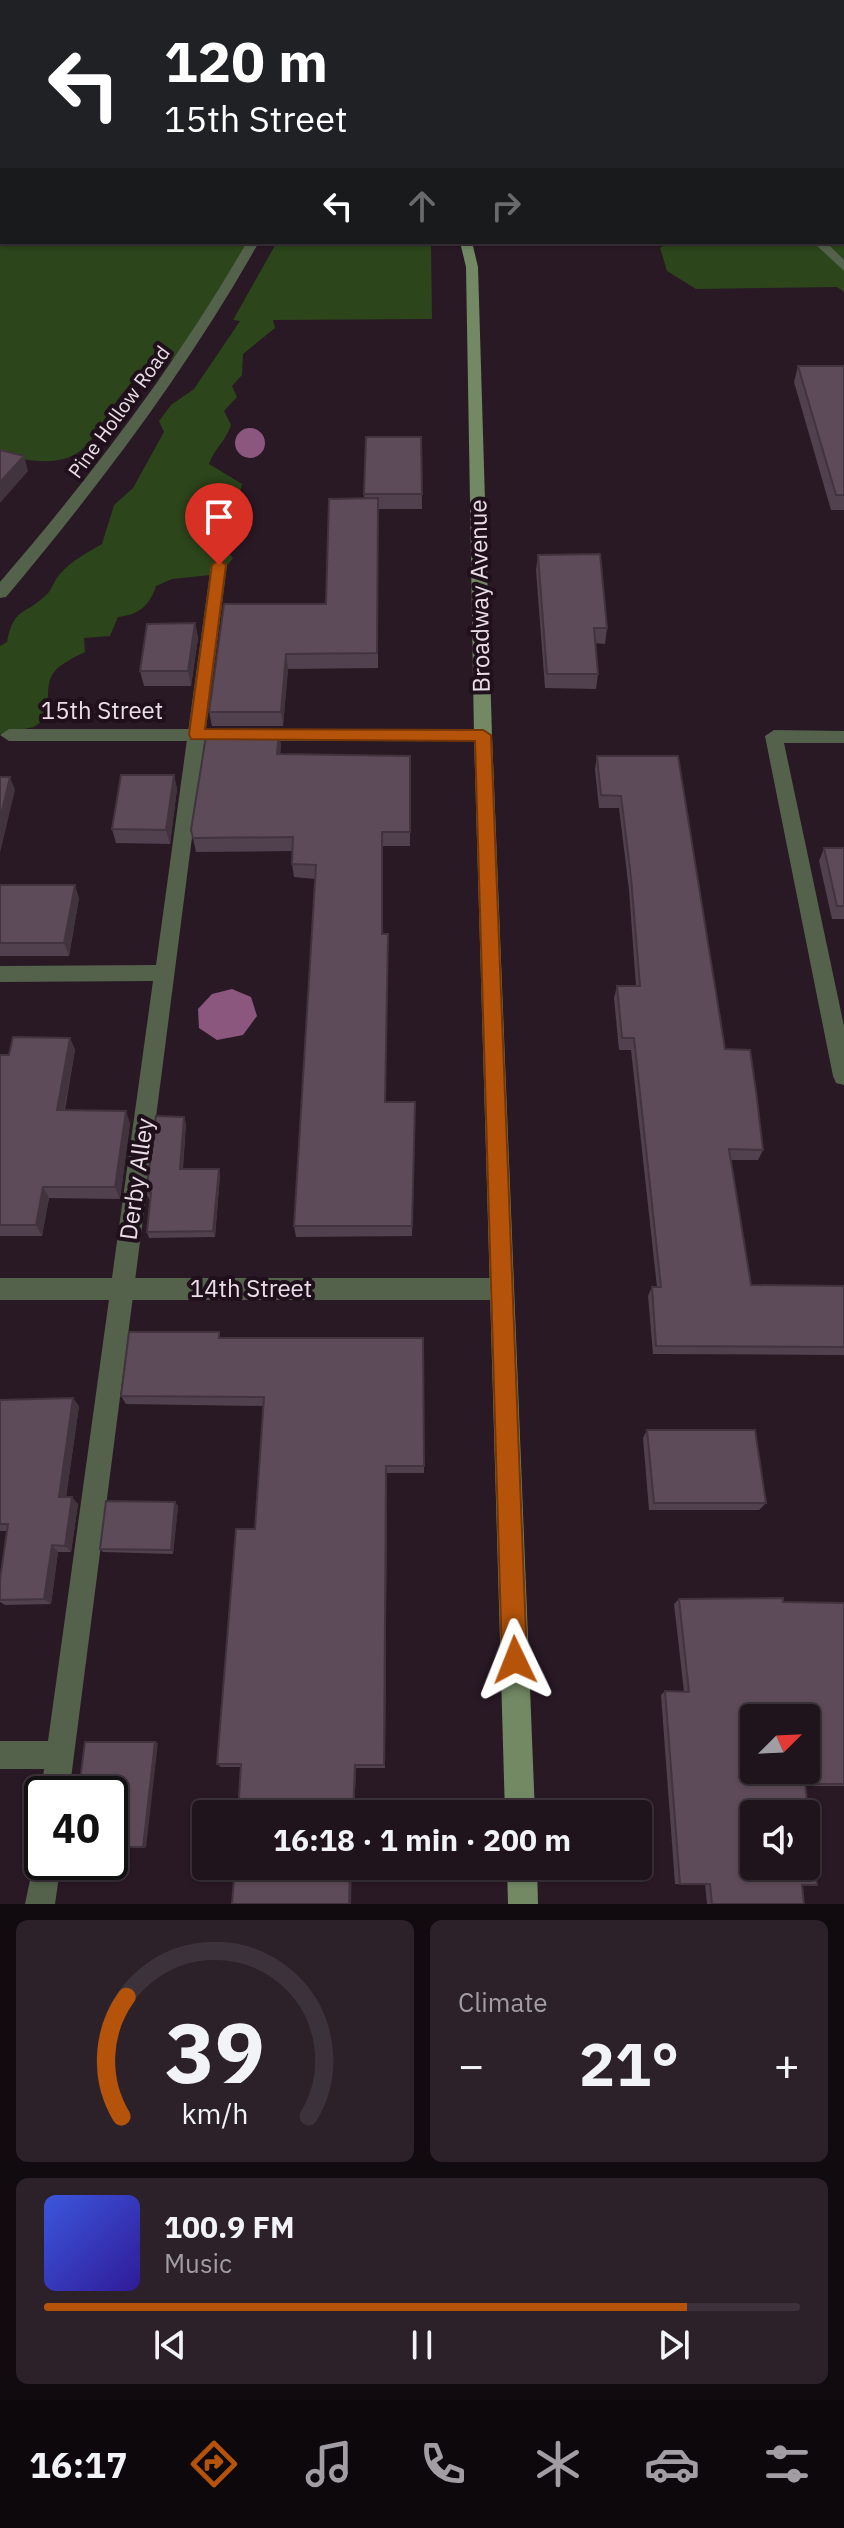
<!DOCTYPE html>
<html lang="en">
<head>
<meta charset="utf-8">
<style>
	:root { --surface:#1f131c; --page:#2c2029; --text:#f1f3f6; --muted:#a19ea3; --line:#3c323b; --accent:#b45309 }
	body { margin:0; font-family:"IBM Plex Sans",sans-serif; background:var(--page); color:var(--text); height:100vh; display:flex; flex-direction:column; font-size:30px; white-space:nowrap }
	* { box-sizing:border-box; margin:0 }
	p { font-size:26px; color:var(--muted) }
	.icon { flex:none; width:44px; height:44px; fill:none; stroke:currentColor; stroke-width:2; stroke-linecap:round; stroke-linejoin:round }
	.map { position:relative; height:1904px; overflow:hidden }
	.drawer { display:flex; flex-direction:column; gap:16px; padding:16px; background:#110a0f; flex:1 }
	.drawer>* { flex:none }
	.banner { position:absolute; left:0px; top:0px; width:844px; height:244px; box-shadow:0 2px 6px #0004,0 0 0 2px var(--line); background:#202124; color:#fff; overflow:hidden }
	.needle { width:52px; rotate:66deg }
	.buttons { position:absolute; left:740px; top:1704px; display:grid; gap:16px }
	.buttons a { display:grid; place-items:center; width:80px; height:80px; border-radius:8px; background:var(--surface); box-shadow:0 2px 6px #0004,0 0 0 2px var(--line); font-size:40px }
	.speed { position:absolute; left:24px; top:1776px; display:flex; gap:16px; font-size:40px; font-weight:700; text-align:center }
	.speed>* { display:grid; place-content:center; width:104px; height:104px; border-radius:50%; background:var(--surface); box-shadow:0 2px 6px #0004,0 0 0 2px var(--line); line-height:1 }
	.speed .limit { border:4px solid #111; border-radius:12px; background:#fff; color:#111 }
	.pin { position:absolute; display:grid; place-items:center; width:68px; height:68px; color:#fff; margin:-82px -34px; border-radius:50% 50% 50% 0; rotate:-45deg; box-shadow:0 0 8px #0007 }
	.pin .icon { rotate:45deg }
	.me { position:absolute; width:88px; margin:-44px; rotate:358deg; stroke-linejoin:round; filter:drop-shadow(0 0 6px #0008) }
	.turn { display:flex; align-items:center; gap:28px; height:168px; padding:0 32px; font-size:36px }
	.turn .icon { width:104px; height:104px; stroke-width:2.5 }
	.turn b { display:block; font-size:56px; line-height:68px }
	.lanes { display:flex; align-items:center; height:76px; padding:0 32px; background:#0003; justify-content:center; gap:40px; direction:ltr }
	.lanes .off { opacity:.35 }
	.big { font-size:60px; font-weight:700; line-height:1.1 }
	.drawer .card { flex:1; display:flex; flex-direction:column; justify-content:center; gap:12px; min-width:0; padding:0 28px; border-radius:12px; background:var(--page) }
	.drawer .dial { align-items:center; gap:0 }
	.dial svg { height:208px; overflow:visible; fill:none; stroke:var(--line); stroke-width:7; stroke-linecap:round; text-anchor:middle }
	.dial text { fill:var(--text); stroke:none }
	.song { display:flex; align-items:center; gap:24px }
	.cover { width:96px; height:96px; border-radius:12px; background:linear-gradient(135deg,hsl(230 70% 55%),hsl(250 70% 35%)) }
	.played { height:8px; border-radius:4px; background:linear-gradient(90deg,var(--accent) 85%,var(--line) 85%) }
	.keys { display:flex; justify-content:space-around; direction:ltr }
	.heat { display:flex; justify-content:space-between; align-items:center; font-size:44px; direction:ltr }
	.drawer .tiles { flex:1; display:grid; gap:16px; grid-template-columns:1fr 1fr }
	.card:last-child { grid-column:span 2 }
	.trip { position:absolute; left:192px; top:1800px; width:460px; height:80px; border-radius:8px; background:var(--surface); box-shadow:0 2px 6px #0004,0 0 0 2px var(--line); font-weight:700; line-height:80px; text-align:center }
	.tab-bar { display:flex; height:128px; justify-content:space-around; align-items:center; background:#0c080b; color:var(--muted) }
	.tab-bar .icon { width:56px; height:56px }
	.tab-bar .active { color:var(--accent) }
	.tab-bar b { font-size:36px; color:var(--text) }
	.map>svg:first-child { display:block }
	.green { fill:#2c451a }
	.water { fill:#8b577f }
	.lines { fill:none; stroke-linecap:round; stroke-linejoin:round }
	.lane { fill:#54624c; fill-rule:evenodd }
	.street { fill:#54624c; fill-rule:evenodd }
	.secondary { fill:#728964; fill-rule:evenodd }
	.wall { fill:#51404d }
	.shaded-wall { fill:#42343e }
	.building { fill:#5e4b59; stroke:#42343e; stroke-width:2; fill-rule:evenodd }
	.route { fill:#b45309; stroke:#753606; stroke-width:2 }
	.labels { text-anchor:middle; stroke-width:8; stroke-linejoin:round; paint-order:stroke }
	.far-street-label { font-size:20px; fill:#eadee7; stroke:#1f101c }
	.street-label { font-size:24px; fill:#eadee7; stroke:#1f101c }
</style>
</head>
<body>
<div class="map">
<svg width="844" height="1904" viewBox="0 0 844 1904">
	<rect width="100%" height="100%" fill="#291925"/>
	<path class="green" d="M666,0H844V292L837,287L696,289L667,271L660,248L670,242H842V2Z
		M0,12L2,242H250L182,350C175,357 167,365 157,368C151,370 144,369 140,374C84,427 103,481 0,454Z
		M277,242H431L432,319L273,320L275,328L243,354L242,375L232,386L237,397L224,411L231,425C226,441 215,447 209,464L242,484L239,497L199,522L202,536L222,546L233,558L220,574L172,579L156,586C150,605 139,615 118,617L110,636L84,638L85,652C45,671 48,676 48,717L34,727L0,734V646L7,642C14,606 25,616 46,595C52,590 54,580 60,574C72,560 87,553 102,544L114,505L133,488L164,432L159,421L171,405L194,389L240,321L233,320Z"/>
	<path class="water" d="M235 443a15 15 0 1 1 30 0a15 15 0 1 1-30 0Z
		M232,989L251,997L257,1016L243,1035L217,1040L199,1028L198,1009L212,994Z"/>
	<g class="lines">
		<path class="lane" d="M219,560L227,565L69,1794H42V1797L41,1794L44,1769H0V1741H48L153,981L0,982V966L156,965L211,565Z
			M774,730L844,731V743H784L844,1026V1085L836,1083L833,1076L765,736Z
			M42,1849V1862H61L55,1904H25L36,1852Z"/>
		<path class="street" d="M247,242H259C187,370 100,485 6,597L0,598V582C92,475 176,365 247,242Z
			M813,242H826L844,260V271Z
			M9,729H483L492,735L483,741H9L0,735Z
			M0,1278H502L510,1281L514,1289L510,1297L502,1300H0Z"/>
		<path class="secondary" d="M253,0H263L264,2H254Z
			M460,242H472L478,267L492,735L535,1814H505L474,735L466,267Z
			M507,1866H537L538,1904H508Z"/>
	</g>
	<path class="wall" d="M798,366H844V510H831L794,382Z
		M366,437H421L422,509H378V668L288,669L283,726H212L209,712L326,604L364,498Z
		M538,555L607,628L605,644L595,643L598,674L596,689L545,688L536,570Z
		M195,623L198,638L191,686H144L140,671Z
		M281,744L280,755L410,756V846H382V934H388V947L385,1102H415L412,1236L296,1237L294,1226L315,879L294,877L292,864V851L196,852L191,830Z
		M597,756H678L725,1049L763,1150L758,1160H731L751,1285L844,1286V1355L653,1354L648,1296L652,1287H657L631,1050H619L614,998L617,986H636L629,890L619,808H599L595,769Z
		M174,775L177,789L170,844L116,843L112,829Z
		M824,848H844V919H832L819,861Z
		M0,885L79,898L69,956H0Z
		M70,1038L75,1050L65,1110L130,1123L120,1199L49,1198L42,1236H0V1055H9Z
		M186,1123L183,1169L220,1175L215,1237L149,1238L147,1232L151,1199H149L146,1193Z
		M221,1338L424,1466V1473H387L385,1768H356L354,1814H238L241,1767H221L217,1764L255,1529L263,1406L126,1404L121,1396Z
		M0,1400L79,1406L66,1497L78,1504L71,1552H58L51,1604L5,1605L0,1602V1580L7,1531H0Z
		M647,1430L766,1503L759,1510H649L643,1438Z
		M175,1502L178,1506L173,1554L103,1552L100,1549Z
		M679,1599L844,1603V1786H805L802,1885L804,1904H707L705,1884H675L661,1695L665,1691L684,1692L674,1604Z"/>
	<path class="shaded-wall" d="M24,456L28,471L0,503V482Z
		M195,623L198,638L191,686L188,671Z
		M286,654L288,669L283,726L281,712Z
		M279,730L281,744L279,768L277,754Z
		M174,775L177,789L170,844L166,830Z
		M10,777L15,790L0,853V819Z
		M75,885L79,898L69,956L64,943Z
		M70,1038L75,1050L62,1122L57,1110Z
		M126,1111L130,1123L120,1199L115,1187Z
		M184,1117L186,1123L182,1175L180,1169Z
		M219,1169L220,1175L215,1237L213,1231Z
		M43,1187L49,1198L42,1236L36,1225Z
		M73,1398L79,1406L65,1504L59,1497Z
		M386,1466L387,1473L385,1768L384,1765Z
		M72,1497L78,1504L71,1552L65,1546Z
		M175,1502L178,1506L173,1554L171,1550Z
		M52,1545L58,1552L51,1604L44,1599Z
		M155,1742L158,1743L146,1848L143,1847Z
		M355,1765L356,1768L354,1814H353Z
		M350,1866H352L351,1904H349Z"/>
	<path class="building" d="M581,0H633L634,2H582Z
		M798,366H844V495H836Z
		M366,437H421L422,494H364Z
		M0,450L24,456L0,482Z
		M378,498L377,653L286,654L281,712H209L224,604H326L329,499Z
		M600,554L607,628H594L598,674H547L538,555Z
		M195,623L188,671H140L147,624Z
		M207,730H279L277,754L410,756V832H382V934H388L385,1102H415L412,1226H294L316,865L292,864L293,837L193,838L191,830Z
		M597,756H678L725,1049L750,1050L756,1091L763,1150L729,1149L751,1285L844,1286V1347L656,1346L652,1287H661L634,1038H622L617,986H640L631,877L621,796L601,795Z
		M121,775H174L166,830L112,829Z
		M0,777H10L0,819Z
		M824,848H844V906H837Z
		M0,885H75L64,943H0Z
		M13,1037L70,1038L57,1110L126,1111L115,1187H43L36,1225H0V1055H9Z
		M156,1116L184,1117L180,1169H219L213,1231L147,1232L151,1193H146Z
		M129,1332H219V1338H423L424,1466H386L384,1765H355L353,1814H238L241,1764H217L236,1529H255L264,1397L121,1396Z
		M73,1398L59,1497H72L65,1546L52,1545L44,1599L0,1600V1580L8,1524H0V1400Z
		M647,1430H755L766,1503H654Z
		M106,1501L175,1502L171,1550L100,1549Z
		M783,1598V1602L844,1603V1784H805L817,1885H802L804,1904H712L710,1884H680L665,1691L689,1692L679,1599ZM754,1718H806V1770H754ZM754,1814H806V1866H754Z
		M85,1742H155L143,1847H110V1794H82L83,1788H79Z
		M235,1866H350L349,1904H232Z"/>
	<path class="route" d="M219,560L226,565L205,729L483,730L491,735L527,1660L524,1668L515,1672L506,1668L502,1660L475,741L191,739L189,734L212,565Z"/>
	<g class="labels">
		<g class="far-street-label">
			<text transform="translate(119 412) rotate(-54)" y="7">Pine Hollow Road</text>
		</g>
		<g class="street-label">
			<text transform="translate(480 596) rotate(-91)" y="8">Broadway Avenue</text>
			<text x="102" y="719">15th Street</text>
			<text transform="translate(137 1179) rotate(-82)" y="8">Derby Alley</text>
			<text x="251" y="1297">14th Street</text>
		</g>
	</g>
</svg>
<div class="buttons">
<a><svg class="needle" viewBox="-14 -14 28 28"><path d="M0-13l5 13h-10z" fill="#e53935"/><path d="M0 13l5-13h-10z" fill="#a19ea3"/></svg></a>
<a><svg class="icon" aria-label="sound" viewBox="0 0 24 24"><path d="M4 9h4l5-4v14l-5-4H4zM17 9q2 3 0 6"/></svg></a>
</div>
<div class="speed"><div class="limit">40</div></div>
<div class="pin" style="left:219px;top:565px;background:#d93025"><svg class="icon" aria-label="arrive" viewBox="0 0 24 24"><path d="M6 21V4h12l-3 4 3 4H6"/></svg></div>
<svg class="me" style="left:515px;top:1660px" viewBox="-20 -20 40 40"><path d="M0-17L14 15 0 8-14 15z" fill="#b45309" stroke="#fff" stroke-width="4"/></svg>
<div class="trip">16:18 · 1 min · 200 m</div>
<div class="banner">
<div class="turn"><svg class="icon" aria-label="left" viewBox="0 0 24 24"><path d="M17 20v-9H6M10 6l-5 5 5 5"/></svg><div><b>120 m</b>15th Street</div></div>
<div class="lanes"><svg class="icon" aria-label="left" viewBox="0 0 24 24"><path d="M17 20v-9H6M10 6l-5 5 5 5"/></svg><svg class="icon off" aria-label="ahead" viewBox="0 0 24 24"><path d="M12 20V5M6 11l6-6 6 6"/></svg><svg class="icon off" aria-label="right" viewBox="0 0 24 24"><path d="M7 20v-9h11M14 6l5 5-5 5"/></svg></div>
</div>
</div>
<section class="drawer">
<div class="tiles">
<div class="card dial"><svg viewBox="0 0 100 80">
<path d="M14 69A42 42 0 1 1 86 69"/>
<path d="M14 69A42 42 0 0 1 16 23" stroke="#b45309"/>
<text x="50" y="56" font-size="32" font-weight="700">39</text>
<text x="50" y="72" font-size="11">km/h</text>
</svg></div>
<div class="card"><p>Climate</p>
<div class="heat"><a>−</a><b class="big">21°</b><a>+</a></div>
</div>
<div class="card">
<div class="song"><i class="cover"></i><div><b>100.9 FM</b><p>Music</p></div></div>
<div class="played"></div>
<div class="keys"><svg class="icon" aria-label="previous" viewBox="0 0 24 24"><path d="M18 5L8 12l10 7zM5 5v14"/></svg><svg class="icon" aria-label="pause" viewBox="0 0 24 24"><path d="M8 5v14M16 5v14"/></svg><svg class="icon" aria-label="next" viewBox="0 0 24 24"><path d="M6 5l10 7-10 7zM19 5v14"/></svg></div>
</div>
</div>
</section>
<nav class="tab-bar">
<b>16:17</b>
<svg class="icon active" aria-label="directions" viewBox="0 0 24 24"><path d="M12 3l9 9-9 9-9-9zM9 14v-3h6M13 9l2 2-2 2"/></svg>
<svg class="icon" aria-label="music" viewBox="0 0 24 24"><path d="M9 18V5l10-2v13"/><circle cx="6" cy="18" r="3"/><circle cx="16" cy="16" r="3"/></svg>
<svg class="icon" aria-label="phone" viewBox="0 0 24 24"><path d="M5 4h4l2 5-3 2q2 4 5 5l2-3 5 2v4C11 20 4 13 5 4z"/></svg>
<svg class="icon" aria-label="climate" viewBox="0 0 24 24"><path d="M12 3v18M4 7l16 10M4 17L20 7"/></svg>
<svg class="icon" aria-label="car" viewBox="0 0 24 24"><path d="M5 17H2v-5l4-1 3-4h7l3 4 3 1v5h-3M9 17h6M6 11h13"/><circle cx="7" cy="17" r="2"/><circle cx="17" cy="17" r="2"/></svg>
<svg class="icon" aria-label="filters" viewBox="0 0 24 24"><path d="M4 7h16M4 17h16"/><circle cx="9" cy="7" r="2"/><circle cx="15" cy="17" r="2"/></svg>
</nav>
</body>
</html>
